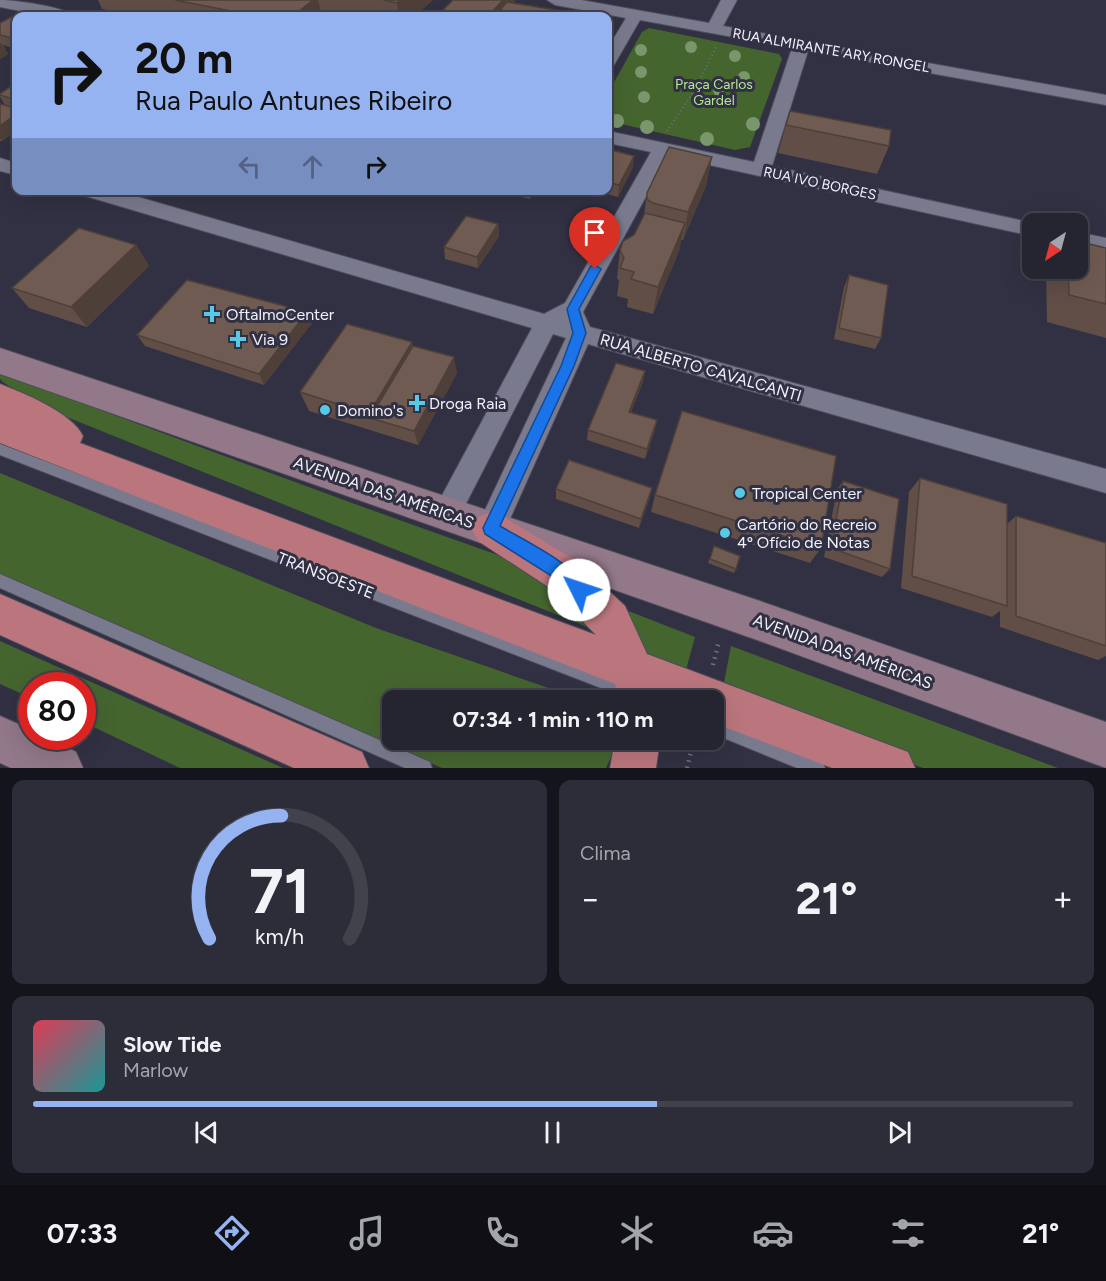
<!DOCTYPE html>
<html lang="pt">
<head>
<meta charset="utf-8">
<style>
	:root { --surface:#252532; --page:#2d2d3a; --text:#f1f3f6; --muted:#a3a5ac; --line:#42424d; --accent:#95b2f1 }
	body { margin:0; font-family:Figtree,sans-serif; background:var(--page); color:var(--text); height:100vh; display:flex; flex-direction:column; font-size:22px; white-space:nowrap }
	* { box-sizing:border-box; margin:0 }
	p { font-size:20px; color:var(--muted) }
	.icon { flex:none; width:33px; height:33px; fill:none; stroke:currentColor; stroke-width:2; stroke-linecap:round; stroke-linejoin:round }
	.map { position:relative; height:768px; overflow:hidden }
	.side { display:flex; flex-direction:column; gap:12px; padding:12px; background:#14141c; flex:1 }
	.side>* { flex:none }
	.top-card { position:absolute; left:12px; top:12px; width:600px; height:183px; border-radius:12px; box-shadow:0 6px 24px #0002,0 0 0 2px var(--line); background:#95b2f1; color:#111; overflow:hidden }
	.needle { width:39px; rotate:216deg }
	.buttons { position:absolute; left:1022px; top:213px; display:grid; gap:12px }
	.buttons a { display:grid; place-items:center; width:66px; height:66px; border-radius:12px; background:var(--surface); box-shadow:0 6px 24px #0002,0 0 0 2px var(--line); font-size:30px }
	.speed { position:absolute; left:18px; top:672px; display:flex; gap:12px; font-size:30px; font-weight:700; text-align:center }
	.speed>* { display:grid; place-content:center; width:78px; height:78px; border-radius:50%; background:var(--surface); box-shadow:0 6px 24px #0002,0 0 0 2px var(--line); line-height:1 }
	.speed .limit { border:9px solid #d22; background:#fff; color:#111 }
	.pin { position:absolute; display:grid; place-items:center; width:51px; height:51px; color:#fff; margin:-62px -26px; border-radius:50% 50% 50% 0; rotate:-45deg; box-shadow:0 0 6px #0007 }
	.pin .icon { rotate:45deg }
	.me { position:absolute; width:66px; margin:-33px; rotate:311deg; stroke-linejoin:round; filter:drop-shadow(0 0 4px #0008) }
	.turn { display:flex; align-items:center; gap:21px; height:126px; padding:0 24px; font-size:27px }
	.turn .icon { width:78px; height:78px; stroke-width:2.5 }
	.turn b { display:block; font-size:42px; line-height:51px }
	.lanes { display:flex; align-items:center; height:57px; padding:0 24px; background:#0003; justify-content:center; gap:30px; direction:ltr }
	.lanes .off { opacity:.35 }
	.big { font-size:45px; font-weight:700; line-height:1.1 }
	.side .widget { flex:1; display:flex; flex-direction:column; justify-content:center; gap:9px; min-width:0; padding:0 21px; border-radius:12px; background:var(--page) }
	.side .dial { align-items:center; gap:0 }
	.dial svg { height:156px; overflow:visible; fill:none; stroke:var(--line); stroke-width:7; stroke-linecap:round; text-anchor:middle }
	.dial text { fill:var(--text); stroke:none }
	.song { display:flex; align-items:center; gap:18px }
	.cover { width:72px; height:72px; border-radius:9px; background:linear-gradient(135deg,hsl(350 70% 55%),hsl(180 70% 35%)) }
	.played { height:6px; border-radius:3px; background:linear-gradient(90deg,var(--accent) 60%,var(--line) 60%) }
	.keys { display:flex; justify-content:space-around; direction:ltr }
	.heat { display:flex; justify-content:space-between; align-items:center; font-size:33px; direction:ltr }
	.side .tiles { flex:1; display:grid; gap:12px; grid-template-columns:1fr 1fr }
	.widget:last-child { grid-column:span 2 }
	.trip { position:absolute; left:382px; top:690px; width:342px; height:60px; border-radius:12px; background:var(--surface); box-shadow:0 6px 24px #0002,0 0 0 2px var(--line); font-weight:700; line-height:60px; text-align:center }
	.menu { display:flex; height:96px; justify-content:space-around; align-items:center; background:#0f0f14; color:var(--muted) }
	.menu .icon { width:42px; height:42px }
	.menu .active { color:var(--accent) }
	.menu b { font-size:27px; color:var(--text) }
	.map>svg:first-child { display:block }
	.green { fill:#45652f }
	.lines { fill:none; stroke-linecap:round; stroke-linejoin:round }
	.service-casing { stroke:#4d4d5c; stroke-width:2 }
	.minor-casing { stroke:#4d4d5c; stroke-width:2 }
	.secondary-casing { stroke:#4d4d5c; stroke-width:2 }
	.trunk-casing { stroke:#4d4d5c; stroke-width:2 }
	.path-far1 { stroke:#6f6f7f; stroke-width:2; stroke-dasharray:1 3; stroke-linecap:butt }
	.path { stroke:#6f6f7f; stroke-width:4.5; stroke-dasharray:1.5 5; stroke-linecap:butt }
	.service { fill:#7a7a8e; fill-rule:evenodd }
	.minor { fill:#7a7a8e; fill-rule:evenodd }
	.secondary { fill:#927888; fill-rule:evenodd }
	.trunk { fill:#bb767d; fill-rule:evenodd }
	.tree { fill:#79966d }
	.wall { fill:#604e47 }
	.shaded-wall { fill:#4e4039 }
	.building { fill:#705b52; stroke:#4e4039; stroke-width:1.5 }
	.route { fill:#1a73e8; stroke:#114b97; stroke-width:1.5 }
	.poi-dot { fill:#58c9e4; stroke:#313143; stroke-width:2 }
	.labels { text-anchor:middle; stroke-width:6; stroke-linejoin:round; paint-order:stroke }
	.far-street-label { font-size:14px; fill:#f1f2fd; stroke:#313143 }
	.far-park-label { font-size:14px; fill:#b4e990; stroke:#313143 }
	.poi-label { font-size:16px; fill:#f1f2fd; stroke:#313143; text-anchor:start }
	.street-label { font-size:16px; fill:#f1f2fd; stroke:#313143 }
</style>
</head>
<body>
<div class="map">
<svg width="1106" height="768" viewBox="0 0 1106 768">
	<rect width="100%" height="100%" fill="#313143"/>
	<path class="green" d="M649,28L779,54L782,59L750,147L735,150L608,121V93L642,32Z
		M0,373C172,436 342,501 515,561L532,569L605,634L37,405L3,382L0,379Z
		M0,473L376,628L583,700H393V740H613L612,755L606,768H442L0,574Z
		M613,605L695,637L684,677L647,662Z
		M0,641L283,768H180L83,722L82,686H32L31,698L0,684Z
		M731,646L1058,768H923L722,693Z"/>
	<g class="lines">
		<g class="service-casing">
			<path id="service" d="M0,444L651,692L657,694L659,700H632L0,455Z
				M0,574L430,762L432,768H405L0,588Z
				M714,718L823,762L825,768H797L714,734Z"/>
		</g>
		<g class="minor-casing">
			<path id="minor" d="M0,0C14,0 66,7 74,16H46L0,7Z
				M547,0H581L709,23L721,0H737L723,26L1106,95V105L808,51L772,166L1038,224H1032V236L668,156L583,312L590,327L1106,469V493L588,344L501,539L491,542L481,539L476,529L566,338L553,334L456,523L446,527L436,523L432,514L532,328L82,195L79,190H114L544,314L565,303L651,152L608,143V131L754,162L792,48L640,20L614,65L608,66V48L626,18L555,5Z
				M0,158L16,163V175L0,171Z
				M1077,232L1106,238V252L1077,246Z"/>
		</g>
		<g class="secondary-casing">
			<path id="secondary" d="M0,348L760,601L1106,722V768L760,641L0,374Z
				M0,716L32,730V736H44L76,752L83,768H11L0,763Z"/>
		</g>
		<g class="trunk-casing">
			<path id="trunk" d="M0,384C24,393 72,413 83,436L80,443L596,635L550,588L478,541L472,529L478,517L491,512L504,517L578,562L625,606L647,654L908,752L915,768H832L714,723V700H619L615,684L0,443Z
				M0,594L362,752L369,768H294L0,635Z
				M615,740H660L656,768H610Z"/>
		</g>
		<path class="path-far1" d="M667,131L695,90L717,45"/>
		<path class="path" d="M713,665L719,641
			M687,768L693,743"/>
		<use href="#service" class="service"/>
		<use href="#minor" class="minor"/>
		<use href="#secondary" class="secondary"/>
		<use href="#trunk" class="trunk"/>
	</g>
	<g class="tree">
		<circle cx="691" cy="47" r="6"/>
		<circle cx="641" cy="50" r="6"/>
		<circle cx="735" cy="56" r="6"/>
		<circle cx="641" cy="72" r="6"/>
		<circle cx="744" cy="77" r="6"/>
		<circle cx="719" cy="90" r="6"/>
		<circle cx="644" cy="97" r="6"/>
		<circle cx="617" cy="121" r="7"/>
		<circle cx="753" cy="124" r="7"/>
		<circle cx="647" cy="127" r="7"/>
		<circle cx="707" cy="139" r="7"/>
	</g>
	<path class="wall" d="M98,0H433L415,16H340L321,13L322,16H137L102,9Z
		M516,3L581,14V16H444L443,10Z
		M16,18V49L3,45L8,54L0,59V23Z
		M16,83V131L2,141H0V104L5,105L0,97V94Z
		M790,111L889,146L877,174L778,153Z
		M608,149L633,167L618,197L593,190H608Z
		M712,157L706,186L683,240H681L679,251L653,314L627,307L628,299L617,296L619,281L617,278L620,250L634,235L644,215L647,193Z
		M495,190H536L530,199Z
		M498,224L499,236L478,268L445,259L444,247Z
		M136,245L149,266L87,327L29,308L12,288Z
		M1106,248V338L1047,322L1046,268H1077Z
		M849,275L881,338L875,349L834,339L844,287Z
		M307,312L312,323L264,385L145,346L137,335Z
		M413,346L457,373L418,445L309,411L300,392Z
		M645,371L643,382L631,412L655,430L645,459L587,440L588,430Z
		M920,478L1007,524L1016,516L1106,543V656L1098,660L1000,627V611L992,617L901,588L909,492Z
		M843,481L890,569L882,577L824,557L837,490Z
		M556,489L650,497L639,528L556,499Z
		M655,495L821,548L810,563L651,512Z
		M714,546L736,569L734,573L708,563Z"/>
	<path class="shaded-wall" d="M313,0H318L322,16H293Z
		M400,0H433L415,16H399L397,3Z
		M503,0H515L516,13L500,10L501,16H488Z
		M0,43H1L8,54L0,59Z
		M16,114V131L2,141L0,138V126Z
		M634,156L633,167L618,197L619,185Z
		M712,157L706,186L683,240L688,212Z
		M530,190H536L530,199Z
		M685,223L679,251L653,314L658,287Z
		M498,224L499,236L478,268L477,257Z
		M136,245L149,266L87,327L71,307Z
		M307,312L312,323L264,385L259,374Z
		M412,342L417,362L370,418L369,414Z
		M454,357L457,373L418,445L414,431Z
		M645,371L643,382L627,422L629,412Z
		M657,420L655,430L645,459L647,449Z
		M652,488L650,497L639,528L641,519Z"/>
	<path class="building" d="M175,0H313L293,16H256Z
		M384,0H400L397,3Z
		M453,0H503L488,16H475L443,10Z
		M507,2L581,14L579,16H526L527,15L500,10Z
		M11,17L16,18V39L0,35V23Z
		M16,83V100L0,95V94Z
		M0,104L16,108V114L0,126Z
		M790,111L891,130L889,146L786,125Z
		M669,147L712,157L688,212L653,203L647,199V193Z
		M608,149L634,156L619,185L608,182Z
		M645,213L685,223L658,287L631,279L634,272L620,268L624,258L620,250L623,241L634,235Z
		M466,216L498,224L477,257L444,247Z
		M79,228L136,245L71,307L12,288Z
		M1077,241L1106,248V304L1069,295L1068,268H1077Z
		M849,275L888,285L881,338L839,328Z
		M187,280L307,312L259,374L137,335Z
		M347,324L412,342L369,414L300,392Z
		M413,346L454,357L414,431L370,418Z
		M616,363L645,371L629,412L657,420L647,449L588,430Z
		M682,411L836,456L821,548L655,495Z
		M569,460L652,488L641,519L556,489Z
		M920,478L1007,504V606L912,576Z
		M843,481L899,499L890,569L831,548Z
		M1016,516L1106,543V646L1016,616Z
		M714,546L740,556L736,569L710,559Z"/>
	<path class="route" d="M595,265L601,269L579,309L586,333L574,366L500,526C523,540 577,565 587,590L585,595L579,598L573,595L558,580L485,534L483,528L561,366L573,333L567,309L591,266Z"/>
	<g class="poi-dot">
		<path d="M209 305h6v6h6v6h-6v6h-6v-6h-6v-6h6z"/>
		<path d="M235 330h6v6h6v6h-6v6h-6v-6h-6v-6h6z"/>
		<path d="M414 394h6v6h6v6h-6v6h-6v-6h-6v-6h6z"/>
		<circle cx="325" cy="410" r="6"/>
		<circle cx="740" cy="493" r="6"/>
		<circle cx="725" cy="533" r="6"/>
	</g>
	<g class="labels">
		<g class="far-street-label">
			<text transform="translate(831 50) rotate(10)" y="5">RUA ALMIRANTE ARY RONGEL</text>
			<text transform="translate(820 183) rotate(12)" y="5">RUA IVO BORGES</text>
		</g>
		<g class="far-park-label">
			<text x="714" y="89">Praça Carlos<tspan x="714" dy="16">Gardel</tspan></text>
		</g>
		<g class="poi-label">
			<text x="226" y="320">OftalmoCenter</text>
			<text x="252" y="345">Via 9</text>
			<text x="429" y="409">Droga Raia</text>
			<text x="337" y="416">Domino's</text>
			<text x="752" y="499">Tropical Center</text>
			<text x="737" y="530">Cartório do Recreio<tspan x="737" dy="18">4º Ofício de Notas</tspan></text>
		</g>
		<g class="street-label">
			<text transform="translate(701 367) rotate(16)" y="6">RUA ALBERTO CAVALCANTI</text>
			<text transform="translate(384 492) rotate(19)" y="6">AVENIDA DAS AMÉRICAS</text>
			<text transform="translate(326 575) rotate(21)" y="6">TRANSOESTE</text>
			<text transform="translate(843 651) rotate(20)" y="6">AVENIDA DAS AMÉRICAS</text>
		</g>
	</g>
</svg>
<div class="buttons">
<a><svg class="needle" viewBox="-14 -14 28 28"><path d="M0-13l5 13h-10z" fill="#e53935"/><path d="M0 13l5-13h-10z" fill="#a3a5ac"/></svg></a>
</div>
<div class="speed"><div class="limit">80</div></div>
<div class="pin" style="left:595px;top:269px;background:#d93025"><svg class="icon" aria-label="arrive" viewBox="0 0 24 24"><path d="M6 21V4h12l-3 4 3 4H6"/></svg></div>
<svg class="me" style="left:579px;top:590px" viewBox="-20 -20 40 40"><circle r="19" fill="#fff"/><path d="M0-13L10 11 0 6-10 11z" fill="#1a73e8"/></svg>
<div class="trip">07:34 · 1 min · 110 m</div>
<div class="top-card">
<div class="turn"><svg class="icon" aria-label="right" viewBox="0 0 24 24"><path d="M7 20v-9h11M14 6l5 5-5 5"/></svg><div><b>20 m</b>Rua Paulo Antunes Ribeiro</div></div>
<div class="lanes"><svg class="icon off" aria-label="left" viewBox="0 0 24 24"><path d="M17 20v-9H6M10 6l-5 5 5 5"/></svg><svg class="icon off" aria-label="ahead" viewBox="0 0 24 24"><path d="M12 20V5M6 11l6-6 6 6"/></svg><svg class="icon" aria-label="right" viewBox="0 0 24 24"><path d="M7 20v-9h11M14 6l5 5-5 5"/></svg></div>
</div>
</div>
<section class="side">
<div class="tiles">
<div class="widget dial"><svg viewBox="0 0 100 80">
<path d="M14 69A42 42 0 1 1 86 69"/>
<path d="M14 69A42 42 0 0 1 51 6" stroke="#95b2f1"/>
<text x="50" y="56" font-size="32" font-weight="700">71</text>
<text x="50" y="72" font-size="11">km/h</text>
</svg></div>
<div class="widget"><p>Clima</p>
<div class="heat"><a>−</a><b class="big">21°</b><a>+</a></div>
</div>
<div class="widget">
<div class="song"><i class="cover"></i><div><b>Slow Tide</b><p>Marlow</p></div></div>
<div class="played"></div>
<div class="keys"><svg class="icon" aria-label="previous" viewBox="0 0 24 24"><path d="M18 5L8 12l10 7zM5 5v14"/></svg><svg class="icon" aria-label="pause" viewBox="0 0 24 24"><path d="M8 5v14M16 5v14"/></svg><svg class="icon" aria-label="next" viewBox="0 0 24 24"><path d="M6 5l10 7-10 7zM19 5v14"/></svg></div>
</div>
</div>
</section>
<nav class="menu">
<b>07:33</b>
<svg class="icon active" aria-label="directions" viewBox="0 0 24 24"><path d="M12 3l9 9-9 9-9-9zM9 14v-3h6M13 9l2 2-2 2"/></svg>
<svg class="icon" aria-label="music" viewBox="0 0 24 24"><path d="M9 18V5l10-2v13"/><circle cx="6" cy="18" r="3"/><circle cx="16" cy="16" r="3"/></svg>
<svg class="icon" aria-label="phone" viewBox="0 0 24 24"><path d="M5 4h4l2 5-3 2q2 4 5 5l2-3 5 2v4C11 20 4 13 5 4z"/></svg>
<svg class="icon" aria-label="climate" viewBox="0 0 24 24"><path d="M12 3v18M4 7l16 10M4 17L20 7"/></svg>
<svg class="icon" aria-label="car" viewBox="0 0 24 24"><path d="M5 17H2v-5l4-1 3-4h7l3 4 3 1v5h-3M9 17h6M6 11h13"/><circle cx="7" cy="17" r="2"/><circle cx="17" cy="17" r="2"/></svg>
<svg class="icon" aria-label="filters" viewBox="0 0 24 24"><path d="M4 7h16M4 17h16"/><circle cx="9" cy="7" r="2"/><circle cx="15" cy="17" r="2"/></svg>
<b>21°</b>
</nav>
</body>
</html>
